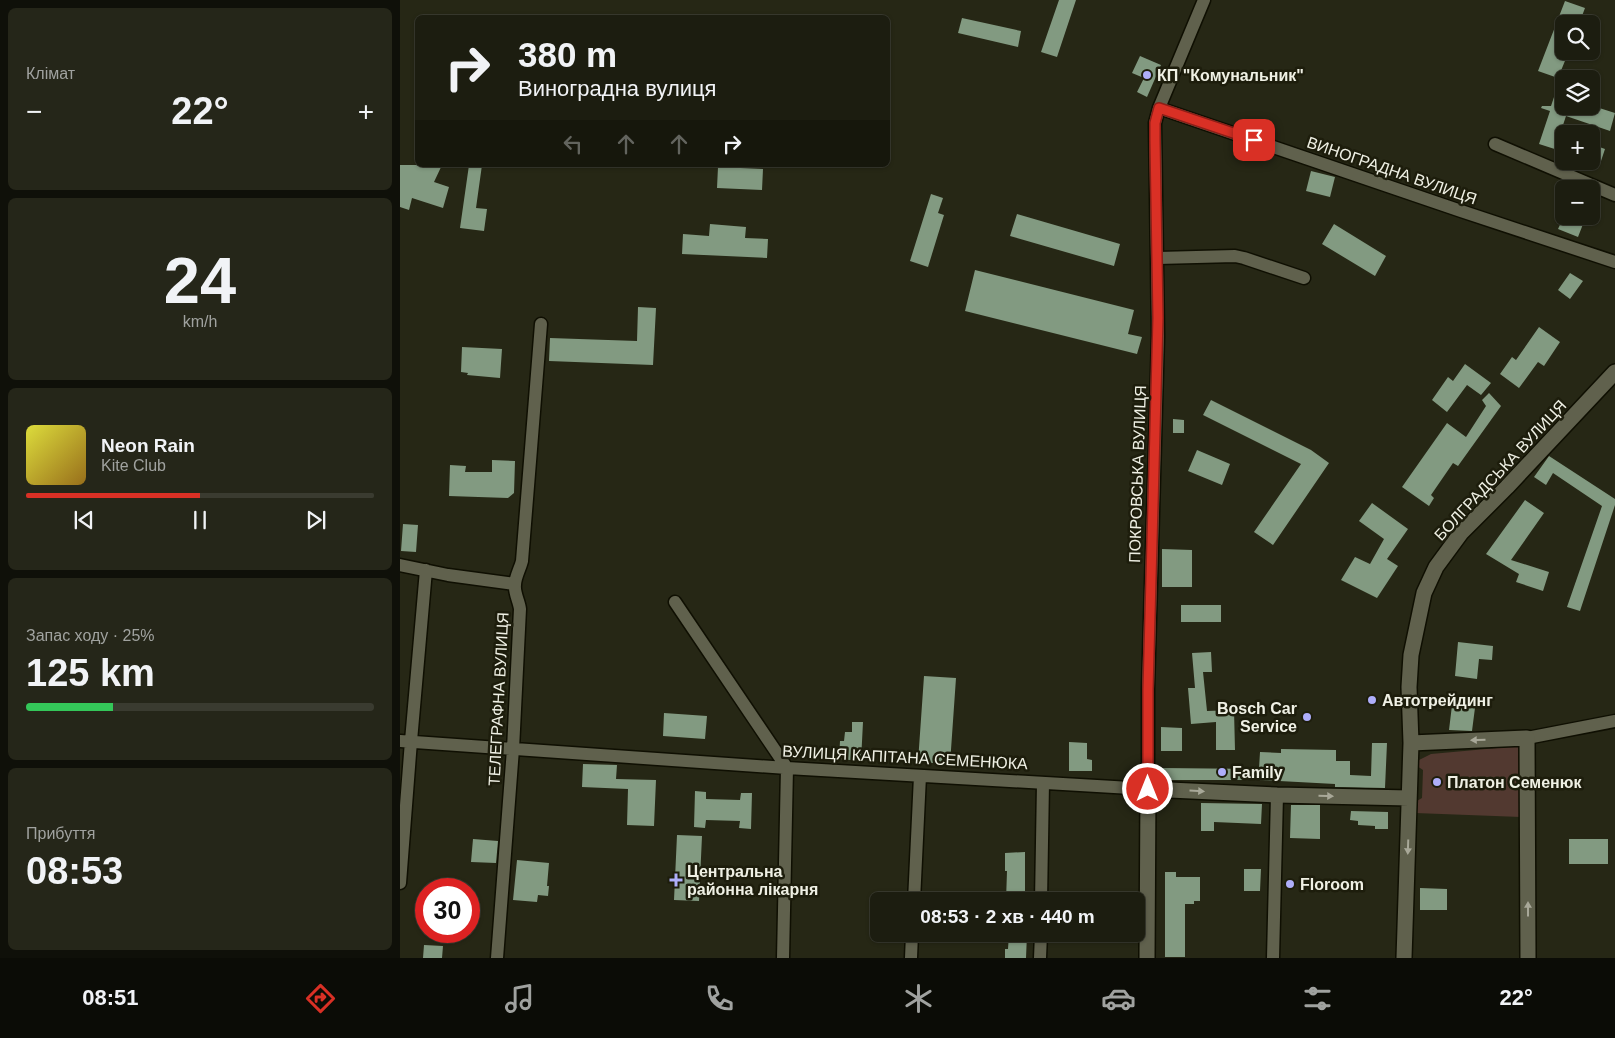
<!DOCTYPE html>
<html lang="uk">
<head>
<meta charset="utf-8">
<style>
	:root { --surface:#1c1d10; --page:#252619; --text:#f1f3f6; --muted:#a0a29f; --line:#3a3b30; --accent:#d93025 }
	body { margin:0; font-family:Arial,sans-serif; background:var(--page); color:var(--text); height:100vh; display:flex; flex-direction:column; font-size:19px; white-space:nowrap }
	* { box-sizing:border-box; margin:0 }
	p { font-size:16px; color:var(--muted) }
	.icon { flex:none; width:28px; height:28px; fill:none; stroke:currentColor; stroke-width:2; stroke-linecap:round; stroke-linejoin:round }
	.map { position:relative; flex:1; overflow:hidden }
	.sheet { display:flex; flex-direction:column; gap:8px; padding:8px; background:#0f1009; width:400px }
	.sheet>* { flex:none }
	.guide { position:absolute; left:15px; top:15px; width:475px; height:152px; border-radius:8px; box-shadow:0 1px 4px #0004,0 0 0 1px var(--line); background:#1c1d10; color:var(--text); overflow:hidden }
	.buttons { position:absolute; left:1155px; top:15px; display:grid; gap:10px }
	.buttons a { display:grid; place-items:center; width:45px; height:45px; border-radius:8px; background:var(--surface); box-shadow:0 1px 4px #0004,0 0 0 1px var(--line); font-size:25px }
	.speed { position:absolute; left:15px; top:878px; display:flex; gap:10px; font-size:25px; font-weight:700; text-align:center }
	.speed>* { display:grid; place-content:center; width:65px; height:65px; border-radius:50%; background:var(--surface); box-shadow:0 1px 4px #0004,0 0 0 1px var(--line); line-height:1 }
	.speed .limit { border:8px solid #d22; background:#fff; color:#111 }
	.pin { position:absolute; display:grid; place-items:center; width:42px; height:42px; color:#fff; margin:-21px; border-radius:10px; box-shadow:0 2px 8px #0006 }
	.me { position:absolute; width:55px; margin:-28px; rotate:0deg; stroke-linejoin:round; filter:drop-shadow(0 0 4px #0008) }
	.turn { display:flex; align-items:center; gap:18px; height:105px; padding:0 20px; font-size:22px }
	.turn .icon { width:65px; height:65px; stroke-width:2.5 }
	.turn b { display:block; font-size:35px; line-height:42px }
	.lanes { display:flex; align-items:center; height:48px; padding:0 20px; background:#0003; justify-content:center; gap:25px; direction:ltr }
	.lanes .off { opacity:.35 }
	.big { font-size:38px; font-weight:600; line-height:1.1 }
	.sheet .widget { flex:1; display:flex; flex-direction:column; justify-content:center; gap:8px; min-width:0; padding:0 18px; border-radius:8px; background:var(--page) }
	.sheet .dial { align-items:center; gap:0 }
	.dial b { font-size:65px; line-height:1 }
	.song { display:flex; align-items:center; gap:15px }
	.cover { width:60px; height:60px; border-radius:8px; background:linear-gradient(135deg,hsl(60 70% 55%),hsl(40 70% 35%)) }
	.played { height:5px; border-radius:2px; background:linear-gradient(90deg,var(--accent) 50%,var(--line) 50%) }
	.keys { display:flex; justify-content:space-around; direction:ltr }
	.heat { display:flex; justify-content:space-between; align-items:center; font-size:28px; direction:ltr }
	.charge { height:8px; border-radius:4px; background:linear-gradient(90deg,#34c759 25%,var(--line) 0) }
	.trip { position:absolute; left:470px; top:892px; width:275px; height:50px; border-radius:8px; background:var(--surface); box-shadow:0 1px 4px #0004,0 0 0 1px var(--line); font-weight:600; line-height:50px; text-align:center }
	.menu { display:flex; height:80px; justify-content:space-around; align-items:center; background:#0b0c06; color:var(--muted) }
	.menu .icon { width:35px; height:35px }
	.menu .active { color:var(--accent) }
	.menu b { font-size:22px; color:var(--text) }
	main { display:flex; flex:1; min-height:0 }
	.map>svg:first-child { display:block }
	.green { fill:#523930 }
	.building { fill:#829a81 }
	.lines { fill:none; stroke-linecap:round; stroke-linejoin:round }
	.street-casing { stroke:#0f0f02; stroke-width:15 }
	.secondary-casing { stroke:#0f0f02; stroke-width:18 }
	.street { stroke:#60614d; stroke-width:12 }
	.secondary { stroke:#60614d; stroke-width:15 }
	.oneway { fill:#a8a898 }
	.route-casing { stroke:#8d1f18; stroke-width:12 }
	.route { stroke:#d93025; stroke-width:9 }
	.poi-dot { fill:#aeaefa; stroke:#1d1d0c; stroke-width:2 }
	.labels { text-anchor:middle; stroke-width:5; stroke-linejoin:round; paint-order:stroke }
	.poi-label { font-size:16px; font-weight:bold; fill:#eff0e4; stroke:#1d1d0c; text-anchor:start }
	.street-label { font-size:16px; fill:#eff0e4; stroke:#1d1d0c }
</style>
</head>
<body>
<main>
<section class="sheet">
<div class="widget"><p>Клімат</p>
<div class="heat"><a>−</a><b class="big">22°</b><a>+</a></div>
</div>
<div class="widget dial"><b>24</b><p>km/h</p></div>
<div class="widget">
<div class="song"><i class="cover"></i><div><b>Neon Rain</b><p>Kite Club</p></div></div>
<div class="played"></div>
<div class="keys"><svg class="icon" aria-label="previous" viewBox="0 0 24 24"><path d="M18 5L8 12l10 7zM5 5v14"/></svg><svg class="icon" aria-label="pause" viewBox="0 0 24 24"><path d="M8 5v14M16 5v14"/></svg><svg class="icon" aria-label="next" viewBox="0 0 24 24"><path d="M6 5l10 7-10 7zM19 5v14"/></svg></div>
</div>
<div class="widget"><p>Запас ходу · 25%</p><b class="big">125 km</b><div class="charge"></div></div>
<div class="widget"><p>Прибуття</p><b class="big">08:53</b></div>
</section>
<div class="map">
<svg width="1215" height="958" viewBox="0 0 1215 958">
	<rect width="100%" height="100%" fill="#262715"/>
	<path class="green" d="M1119,746L1121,817L1015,813V802L1022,798L1023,770L1017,766L1019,760L1031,754Z"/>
	<path class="building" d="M659,0H676L657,57L641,52Z
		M1165,1L1185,8L1179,24H1164V51H1169L1158,78L1138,71Z
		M562,18L621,31L618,47L558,33Z
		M740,56L761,65L747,97L737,92L744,78L732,73Z
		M1155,94L1164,96V106H1193L1215,113L1210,131L1166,116L1160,134L1164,135V152L1139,144L1150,111L1141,108L1142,106H1151Z
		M1191,144L1205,149L1200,164L1191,161Z
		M0,165H42L34,182L49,187L43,208L12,198L9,210L0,207Z
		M69,165H82L76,208L87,209L84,231L60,228Z
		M318,167L363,169L362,190L317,188Z
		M911,171L935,177L930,197L906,191Z
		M531,194L543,198L538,213L544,215L528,267L510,261Z
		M617,214L720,244L714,266L610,236Z
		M1164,216H1179L1185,219L1178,237L1158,229Z
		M310,224L346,227L345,238L368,239L367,258L282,254L283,234L309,236Z
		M934,224L986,256L975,276L922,244Z
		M575,270L734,310L728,334L742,337L737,354L565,311Z
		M1170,273L1183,281L1170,299L1158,290Z
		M238,307L256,308L253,365L149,361L150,338L237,341Z
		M1139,327L1160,342L1144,366L1138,362L1119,388L1100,374L1112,357L1116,360Z
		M62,347L102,349L100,378L67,375L68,373L61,372Z
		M1065,364L1091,383L1081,395L1067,385L1047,412L1032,400L1048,377L1053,381Z
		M1089,393L1101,406L1058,466L1053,463L1031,495L1034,498L1029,506L1002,487L1047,423L1066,437L1086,406L1082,400Z
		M811,400L911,450L929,463L873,545L854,532L901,464L803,415Z
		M773,419L784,420V433H773Z
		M797,450L830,464L822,485L788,471Z
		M1149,456L1215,499V505L1180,611L1167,607L1202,506L1153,473L1146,485L1134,477Z
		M92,460L115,461L114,493L108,498L49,496L50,465L66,466L65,472H92Z
		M1125,500L1144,513L1111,560L1149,572L1143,591L1116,582L1119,574L1086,554Z
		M972,503L1008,529L987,559L998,566L977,598L941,580L955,557L970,564L984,539L959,521Z
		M3,524L18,525L16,552L1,551Z
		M762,549L792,550V587H762Z
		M781,605H821V622H781Z
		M1058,642L1093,646L1092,660L1079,659L1077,679L1055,676Z
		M811,652L812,672H803L807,711L834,710L835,750H816V722L791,724L788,688H795L792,653Z
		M524,676L556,678L550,764L518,762Z
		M1053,697L1076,700L1072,731L1049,730Z
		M264,713L307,716L305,739L263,736Z
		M452,722H463L461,761L439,759L440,741H444L445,732H452Z
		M761,727L782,728V751H761Z
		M669,742L687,743V759L692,760V771H669Z
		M972,743H987L985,788L935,787V784L859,780H761V768L859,769L860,752L881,753V749L936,750V761H950V775L971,776Z
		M183,764L217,765L216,779L256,780L254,826L227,825L228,789L182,787Z
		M295,791L306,792V799L340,800L341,793H352L351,829L339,828L340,821L306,820L305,828L294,827Z
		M801,803L862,804L861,824L814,822V831H801Z
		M891,805H920V839L890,838Z
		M951,811L988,812V829H975V826L958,825V821L950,820Z
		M277,835L302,836L299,901L274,900Z
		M73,839L98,841L96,863L71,862Z
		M1169,839H1208V864H1169Z
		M625,852V901H606L607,871H605V853Z
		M117,860L149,863L147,886H149L148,896L138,895L137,902L113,900Z
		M844,869H861L860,891H844Z
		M765,872H776V877H800V901H794V904H785V957H765Z
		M1020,888L1047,889V910H1020Z
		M609,934H627L626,958H605V949H608Z
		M24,945L43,946L42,958H23Z"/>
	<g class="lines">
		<g class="street-casing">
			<path id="street" d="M759,108L1061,211L1215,262
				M1095,144L1215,195
				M758,258L835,256L844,258L904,278
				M0,565L48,575L115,584
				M275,602L387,768L383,958
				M1127,738L1215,721
				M0,741L387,768L748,789V689L758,336L755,123L759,108L804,0
				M0,883L11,741L26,570
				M514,901L520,776
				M641,901L643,783
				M97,958L113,749L120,609C119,601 114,593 115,585C115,577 120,569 122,561L141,324
				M511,958L512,934
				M640,958L641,934
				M873,958L877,795"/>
		</g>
		<g class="secondary-casing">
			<path id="secondary" d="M1011,743L1127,738L1128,958
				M747,958L748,789L877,795L1009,798
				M1004,958L1011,743L1009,687L1011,655L1024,593L1036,567L1061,533L1107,487L1215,372"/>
		</g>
		<use href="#street" class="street"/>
		<use href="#secondary" class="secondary"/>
	</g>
	<defs><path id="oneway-solid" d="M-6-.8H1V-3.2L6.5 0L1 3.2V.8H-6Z" transform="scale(1.25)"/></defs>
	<g class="oneway">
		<use href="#oneway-solid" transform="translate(1078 740) rotate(178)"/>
		<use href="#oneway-solid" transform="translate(797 791) rotate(3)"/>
		<use href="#oneway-solid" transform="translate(926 796) rotate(1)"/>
		<use href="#oneway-solid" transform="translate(1008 847) rotate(92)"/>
		<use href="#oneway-solid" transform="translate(1128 909) rotate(-90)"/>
	</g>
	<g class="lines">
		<g class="route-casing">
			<path id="route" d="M748,789V690L758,318L755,141V123L759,108L854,140"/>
		</g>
		<use href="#route" class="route"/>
	</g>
	<g class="poi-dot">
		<circle cx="747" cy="75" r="5"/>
		<circle cx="972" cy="700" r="5"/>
		<circle cx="907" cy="717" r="5"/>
		<circle cx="822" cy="772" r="5"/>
		<circle cx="1037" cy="782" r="5"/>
		<path d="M273.5 872.5h5v5h5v5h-5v5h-5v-5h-5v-5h5z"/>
		<circle cx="890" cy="884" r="5"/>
	</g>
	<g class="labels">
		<g class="poi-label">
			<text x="757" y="81">КП "Комунальник"</text>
			<text x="982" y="706">Автотрейдинг</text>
			<text x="897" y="714" text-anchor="end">Bosch Car<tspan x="897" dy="18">Service</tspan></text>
			<text x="832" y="778">Family</text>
			<text x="1047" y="788">Платон Семенюк</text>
			<text x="287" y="877">Центральна<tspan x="287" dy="18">районна лікарня</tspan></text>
			<text x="900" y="890">Floroom</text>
		</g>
		<g class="street-label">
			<text transform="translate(992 170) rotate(19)" y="6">ВИНОГРАДНА ВУЛИЦЯ</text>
			<text transform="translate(1100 470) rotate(-47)" y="6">БОЛГРАДСЬКА ВУЛИЦЯ</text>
			<text transform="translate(737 474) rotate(-88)" y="6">ПОКРОВСЬКА ВУЛИЦЯ</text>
			<text transform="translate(98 699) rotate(-87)" y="6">ТЕЛЕГРАФНА ВУЛИЦЯ</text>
			<text transform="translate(505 757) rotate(3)" y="6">ВУЛИЦЯ КАПІТАНА СЕМЕНЮКА</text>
		</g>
	</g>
</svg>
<div class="buttons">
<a><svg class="icon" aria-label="search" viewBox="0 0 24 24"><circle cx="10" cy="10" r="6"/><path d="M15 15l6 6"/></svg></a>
<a><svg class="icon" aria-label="layers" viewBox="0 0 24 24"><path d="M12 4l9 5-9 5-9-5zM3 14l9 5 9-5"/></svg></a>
<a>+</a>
<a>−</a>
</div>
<div class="speed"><div class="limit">30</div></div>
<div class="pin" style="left:854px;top:140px;background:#d93025"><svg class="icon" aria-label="arrive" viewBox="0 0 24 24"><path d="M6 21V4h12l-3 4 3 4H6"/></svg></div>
<svg class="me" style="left:748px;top:789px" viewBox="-20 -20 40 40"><circle r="17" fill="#d93025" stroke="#fff" stroke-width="3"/><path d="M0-11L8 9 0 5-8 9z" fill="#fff"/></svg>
<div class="trip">08:53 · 2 хв · 440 m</div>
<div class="guide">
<div class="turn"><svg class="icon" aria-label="right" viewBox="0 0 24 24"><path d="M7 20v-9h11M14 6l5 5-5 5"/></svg><div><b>380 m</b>Виноградна вулиця</div></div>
<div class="lanes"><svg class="icon off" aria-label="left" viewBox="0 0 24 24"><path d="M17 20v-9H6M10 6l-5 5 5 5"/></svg><svg class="icon off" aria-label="ahead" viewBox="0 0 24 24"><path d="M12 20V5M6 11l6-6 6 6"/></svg><svg class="icon off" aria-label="ahead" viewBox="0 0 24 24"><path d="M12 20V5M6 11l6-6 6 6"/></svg><svg class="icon" aria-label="right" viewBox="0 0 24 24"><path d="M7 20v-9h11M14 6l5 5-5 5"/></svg></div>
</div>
</div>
</main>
<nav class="menu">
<b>08:51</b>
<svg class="icon active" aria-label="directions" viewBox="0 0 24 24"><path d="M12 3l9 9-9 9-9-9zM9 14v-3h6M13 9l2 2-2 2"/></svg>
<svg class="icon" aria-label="music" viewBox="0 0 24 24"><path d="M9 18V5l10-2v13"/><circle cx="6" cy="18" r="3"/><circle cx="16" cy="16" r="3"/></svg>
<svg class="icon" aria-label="phone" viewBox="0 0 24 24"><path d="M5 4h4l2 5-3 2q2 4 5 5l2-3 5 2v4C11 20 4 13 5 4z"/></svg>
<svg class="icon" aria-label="climate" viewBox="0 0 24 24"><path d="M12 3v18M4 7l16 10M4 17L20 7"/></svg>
<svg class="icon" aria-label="car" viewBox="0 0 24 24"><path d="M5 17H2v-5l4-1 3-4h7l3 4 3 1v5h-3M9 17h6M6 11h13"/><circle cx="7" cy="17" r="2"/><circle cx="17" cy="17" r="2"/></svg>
<svg class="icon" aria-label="filters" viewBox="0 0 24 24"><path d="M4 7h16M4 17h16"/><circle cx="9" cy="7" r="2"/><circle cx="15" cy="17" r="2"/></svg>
<b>22°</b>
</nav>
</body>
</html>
